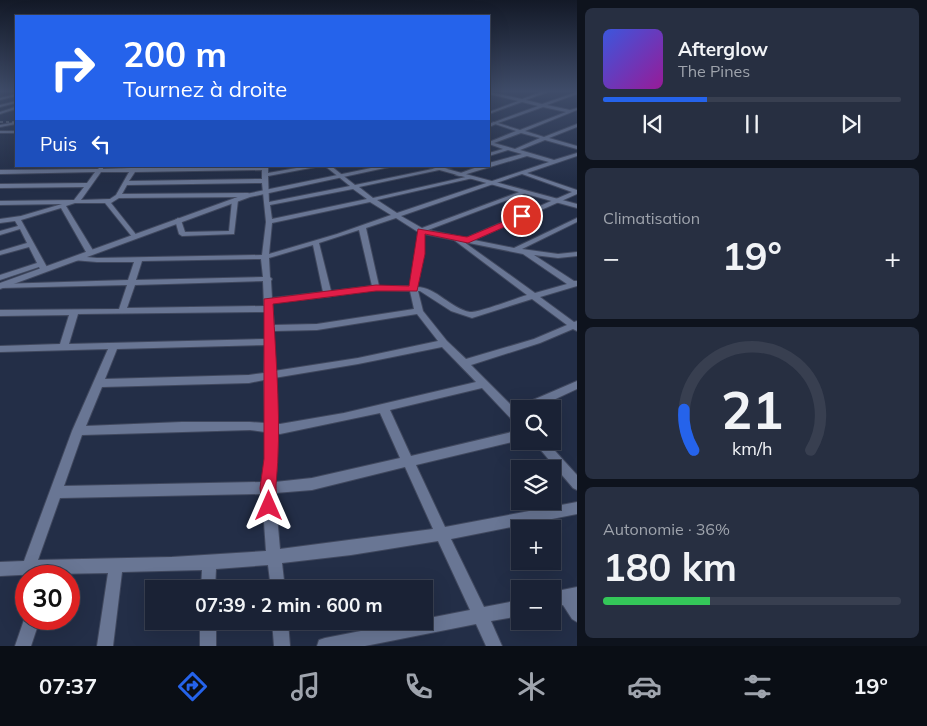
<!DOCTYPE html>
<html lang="fr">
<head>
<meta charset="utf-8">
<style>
	:root { --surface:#1a2235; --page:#272f41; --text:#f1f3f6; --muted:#9fa4ad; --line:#383f50; --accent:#2563eb }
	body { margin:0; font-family:Mulish,sans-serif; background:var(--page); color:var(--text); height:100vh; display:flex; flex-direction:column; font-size:19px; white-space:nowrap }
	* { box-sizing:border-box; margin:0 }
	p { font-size:16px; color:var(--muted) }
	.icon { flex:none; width:28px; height:28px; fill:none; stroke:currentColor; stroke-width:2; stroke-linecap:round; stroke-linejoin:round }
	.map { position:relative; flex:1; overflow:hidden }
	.sheet { display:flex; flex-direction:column; gap:8px; padding:8px; background:#0e131d; width:350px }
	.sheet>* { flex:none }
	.banner { position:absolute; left:15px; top:15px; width:475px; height:152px; border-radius:0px; box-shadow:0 5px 20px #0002,0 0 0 1px var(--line); background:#2563eb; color:#fff; overflow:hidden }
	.controls { position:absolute; left:511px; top:400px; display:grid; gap:10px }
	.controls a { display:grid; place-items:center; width:50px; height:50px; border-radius:0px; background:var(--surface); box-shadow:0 5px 20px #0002,0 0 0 1px var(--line); font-size:25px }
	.speed { position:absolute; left:15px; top:565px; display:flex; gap:10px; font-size:25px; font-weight:700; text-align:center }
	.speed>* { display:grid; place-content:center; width:65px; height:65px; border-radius:50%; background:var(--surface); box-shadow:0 5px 20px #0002,0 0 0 1px var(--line); line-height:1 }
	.speed .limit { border:8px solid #d22; background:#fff; color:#111 }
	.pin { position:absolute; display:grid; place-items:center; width:42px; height:42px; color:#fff; margin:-21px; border:2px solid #fff; border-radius:50%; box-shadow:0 1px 5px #0007 }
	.me { position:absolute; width:55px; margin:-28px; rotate:0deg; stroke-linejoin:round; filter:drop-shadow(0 0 4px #0008) }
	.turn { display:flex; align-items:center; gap:18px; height:105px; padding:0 25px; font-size:22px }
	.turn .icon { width:65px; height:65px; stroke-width:2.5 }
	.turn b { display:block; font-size:35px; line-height:42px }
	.then { display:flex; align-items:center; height:48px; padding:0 25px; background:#0003; gap:10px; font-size:19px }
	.big { font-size:38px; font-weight:700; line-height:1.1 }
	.sheet .tile { flex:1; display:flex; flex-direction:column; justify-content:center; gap:8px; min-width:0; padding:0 18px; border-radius:8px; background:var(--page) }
	.sheet .dial { align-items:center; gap:0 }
	.dial svg { height:130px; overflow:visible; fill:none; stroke:var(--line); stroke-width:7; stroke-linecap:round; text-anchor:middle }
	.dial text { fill:var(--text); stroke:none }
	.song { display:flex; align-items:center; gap:15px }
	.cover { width:60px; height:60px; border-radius:8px; background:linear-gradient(135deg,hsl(230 70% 55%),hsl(300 70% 35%)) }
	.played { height:5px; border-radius:2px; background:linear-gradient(90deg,var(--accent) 35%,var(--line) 35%) }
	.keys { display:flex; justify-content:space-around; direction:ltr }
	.heat { display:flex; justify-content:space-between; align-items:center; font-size:28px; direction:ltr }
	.charge { height:8px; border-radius:4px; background:linear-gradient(90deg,#34c759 36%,var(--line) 0) }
	.trip { position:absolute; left:145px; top:580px; width:288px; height:50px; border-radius:0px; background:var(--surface); box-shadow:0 5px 20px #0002,0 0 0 1px var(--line); font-weight:700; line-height:50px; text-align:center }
	.menu { display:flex; height:80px; justify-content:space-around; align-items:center; background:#0a0e15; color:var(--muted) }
	.menu .icon { width:35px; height:35px }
	.menu .active { color:var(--accent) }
	.menu b { font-size:22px; color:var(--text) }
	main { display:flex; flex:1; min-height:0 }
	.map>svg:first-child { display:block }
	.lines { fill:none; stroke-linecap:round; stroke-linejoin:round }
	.minor-casing { stroke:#40485e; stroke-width:2 }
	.tertiary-casing { stroke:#40485e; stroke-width:2 }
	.minor { fill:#697694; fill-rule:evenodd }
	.tertiary { fill:#697694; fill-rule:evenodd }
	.rail { stroke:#8992a7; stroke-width:1; stroke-dasharray:3 3; stroke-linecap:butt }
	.route { fill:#e11d48; stroke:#92132f }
</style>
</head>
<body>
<main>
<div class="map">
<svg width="577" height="646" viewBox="0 0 577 646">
	<rect width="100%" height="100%" fill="#232e47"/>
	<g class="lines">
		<g class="minor-casing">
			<path id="minor" d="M544,91H550L526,100L542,104L577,92V94L547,105L570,110L577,108V110L525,131L544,137L577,124V127L549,138L577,146V149L545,140L520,150L554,160L577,153V156L527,173L577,190V194L474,240L514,248L577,218V222L522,249L558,254L577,252V256L558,258L534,255L574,281H577V286L540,297L574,322L577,321V331L573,329L540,343L471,365L520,414V425L516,424L482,388L390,410L411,456L520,430V440L416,465L445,527L577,502V514L451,539L484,607L520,600V616L491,621L502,646H486L476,624L365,646H317L319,640L325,638L412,621H424V619L470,610L438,541L351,555L282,563L285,589H271L268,565L216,569L215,589H201L202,570L122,572L113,646H97L108,573L54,574L53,576H39V574L0,576V562L24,561L72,431L108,349L0,352V346L60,344L69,315L0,316V310L119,309L127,285L0,288V284L128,280L134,262H97L73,260L72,258L76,256L97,258L262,255L266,222L262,183L127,185L122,194L248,193L251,195L248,197L119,198L111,203L138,237L135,239L133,238L105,203H75L66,206L94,252L90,254L86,252L61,208L21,220L48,269L44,271H41L39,267L0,280V275L37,263L29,247L0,255V251L27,243L20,229L0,235V231L18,226L15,221L0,223V219L21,216L62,204L0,205V201L74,200L84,187L0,188V184L87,183L95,172L0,174V170L98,169L101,166L103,167V169L131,168L132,166H137L136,168L268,166V173L308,166H321L268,176L269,202L350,186L325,166H331L355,185L447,166H458L359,187L373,198L470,176L473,178L377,200L397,213L549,162L527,156L460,176L455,175L480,166H489V163L522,154L508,150L489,156V153L503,149L489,144V142L516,131L492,123L538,106L522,102L489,114V112L518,101L489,94V92L522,99ZM543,107L566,112L520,130L498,123ZM521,133L540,138L515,149L494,143ZM262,170V179L129,181L135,172ZM101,172H129L116,195L110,199L81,200ZM522,174L572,192L466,238L428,230L526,193V191H522L422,228L401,216ZM353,189L367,199L272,219L270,205ZM370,202L391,215L337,234L269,254L272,223ZM396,218L418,232L416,254L410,286H379L366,228ZM359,230L372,286L331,291L319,243ZM424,234L454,240L527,295C517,298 478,313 470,312C451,309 436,287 417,287L424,254ZM464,242L523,254L567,284L535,293ZM313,245L323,292L272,298L271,281L272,279L270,277L269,258ZM261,259L263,277L136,280L142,261ZM263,281L264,306L127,308L135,285ZM376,290L410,291L414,309L317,324L274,325L272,303L325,297H328L332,296ZM418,291H420L451,311L472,318L532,299L567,325L534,339L466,359L447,341L423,311ZM265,312V339L69,344L78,314ZM417,314L438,341L358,358L274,371V331L317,330ZM265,345L264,373L249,375L105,379L117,349ZM442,347L476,382L344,413L280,424H276L274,378L358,364ZM264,380L265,423L250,422H182L86,426L102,387L249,383ZM380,413L400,458L312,478L275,482L277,459L276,433L280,434ZM250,430L265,432V459L262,482L64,486L82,435ZM405,467L433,529L280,549L275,493L312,490ZM262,494L266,551L172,557L38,560L60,498Z
				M16,94V96L0,100V98Z
				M16,101V103L0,107V105Z
				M15,107H16V109L0,114V112Z
				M16,122V124L0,127V125Z
				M0,131H16V133H0Z
				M235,198L238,200L234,234L182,236L179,234L175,220L178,218L181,220L185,232L229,231L232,200Z
				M577,381V389L534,409H520V412L518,409L519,406Z
				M533,441H546L577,475V490L573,488Z
				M577,587V622L572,619L563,605L552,607V592Z
				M26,614V619H40L31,646H15Z
				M200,621H216V646H200Z
				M272,621H288L290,646H274Z"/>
		</g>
		<g class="tertiary-casing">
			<path id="tertiary" d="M494,122L496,124L489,127V124Z
				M381,166H394L250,197L0,289V283L246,194Z
				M425,166H436L577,204V208Z"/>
		</g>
		<use href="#minor" class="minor"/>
		<use href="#tertiary" class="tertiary"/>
		<path class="rail" d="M0,122H16"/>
	</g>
	<linearGradient id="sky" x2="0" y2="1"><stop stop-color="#131927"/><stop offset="0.5" stop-color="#3f4c69"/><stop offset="1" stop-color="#3f4c69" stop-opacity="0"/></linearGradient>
	<rect width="577" height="182" fill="url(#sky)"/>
	<path class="route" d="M522,214L526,216L525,218L468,243L425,234V254L417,291H376L273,304C276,364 282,425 276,485C276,495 278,503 275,512L269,514L263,512L260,488L264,459V299L376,285L409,286L418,229L467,237Z"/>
</svg>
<div class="controls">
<a><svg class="icon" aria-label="search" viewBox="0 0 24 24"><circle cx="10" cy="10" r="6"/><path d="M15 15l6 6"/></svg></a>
<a><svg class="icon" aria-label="layers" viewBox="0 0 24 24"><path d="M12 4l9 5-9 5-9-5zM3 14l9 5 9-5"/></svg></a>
<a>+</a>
<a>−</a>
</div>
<div class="speed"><div class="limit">30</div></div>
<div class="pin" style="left:522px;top:216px;background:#d93025"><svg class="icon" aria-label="arrive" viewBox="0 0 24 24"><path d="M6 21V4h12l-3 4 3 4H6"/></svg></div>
<svg class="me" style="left:269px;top:506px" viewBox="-20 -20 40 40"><path d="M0-17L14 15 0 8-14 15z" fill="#e11d48" stroke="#fff" stroke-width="4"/></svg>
<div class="trip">07:39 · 2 min · 600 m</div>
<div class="banner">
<div class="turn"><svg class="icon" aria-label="right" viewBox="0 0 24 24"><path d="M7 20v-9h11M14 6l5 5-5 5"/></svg><div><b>200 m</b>Tournez à droite</div></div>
<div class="then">Puis<svg class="icon" aria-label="left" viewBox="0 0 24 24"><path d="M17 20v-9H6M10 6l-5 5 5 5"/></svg></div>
</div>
</div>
<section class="sheet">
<div class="tile">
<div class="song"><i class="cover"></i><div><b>Afterglow</b><p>The Pines</p></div></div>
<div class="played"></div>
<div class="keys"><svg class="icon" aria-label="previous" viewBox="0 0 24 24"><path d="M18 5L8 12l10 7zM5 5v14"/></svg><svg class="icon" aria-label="pause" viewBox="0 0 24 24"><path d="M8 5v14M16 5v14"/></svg><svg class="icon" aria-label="next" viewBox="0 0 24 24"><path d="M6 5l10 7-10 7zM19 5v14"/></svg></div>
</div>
<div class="tile"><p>Climatisation</p>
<div class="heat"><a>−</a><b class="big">19°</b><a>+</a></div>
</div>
<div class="tile dial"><svg viewBox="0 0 100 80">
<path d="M14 69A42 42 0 1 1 86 69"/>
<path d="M14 69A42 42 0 0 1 8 44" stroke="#2563eb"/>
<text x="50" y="56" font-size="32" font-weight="700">21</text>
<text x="50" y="72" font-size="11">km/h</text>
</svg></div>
<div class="tile"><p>Autonomie · 36%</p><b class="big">180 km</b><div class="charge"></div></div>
</section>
</main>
<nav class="menu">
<b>07:37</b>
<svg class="icon active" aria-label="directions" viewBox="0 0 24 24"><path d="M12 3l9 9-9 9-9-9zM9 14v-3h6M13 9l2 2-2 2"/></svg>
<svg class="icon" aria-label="music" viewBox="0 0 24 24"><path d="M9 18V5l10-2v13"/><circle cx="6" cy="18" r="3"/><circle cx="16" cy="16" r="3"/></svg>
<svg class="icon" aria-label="phone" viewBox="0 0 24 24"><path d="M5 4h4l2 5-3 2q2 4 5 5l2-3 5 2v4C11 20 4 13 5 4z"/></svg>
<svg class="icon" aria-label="climate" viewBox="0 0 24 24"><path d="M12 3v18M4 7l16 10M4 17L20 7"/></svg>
<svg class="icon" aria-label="car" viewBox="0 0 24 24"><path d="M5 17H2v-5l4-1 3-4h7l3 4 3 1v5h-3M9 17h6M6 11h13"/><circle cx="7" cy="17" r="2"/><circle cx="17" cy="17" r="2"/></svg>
<svg class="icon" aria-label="filters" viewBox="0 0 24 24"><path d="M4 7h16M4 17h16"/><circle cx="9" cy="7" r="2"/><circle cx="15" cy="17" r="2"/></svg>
<b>19°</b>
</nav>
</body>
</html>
